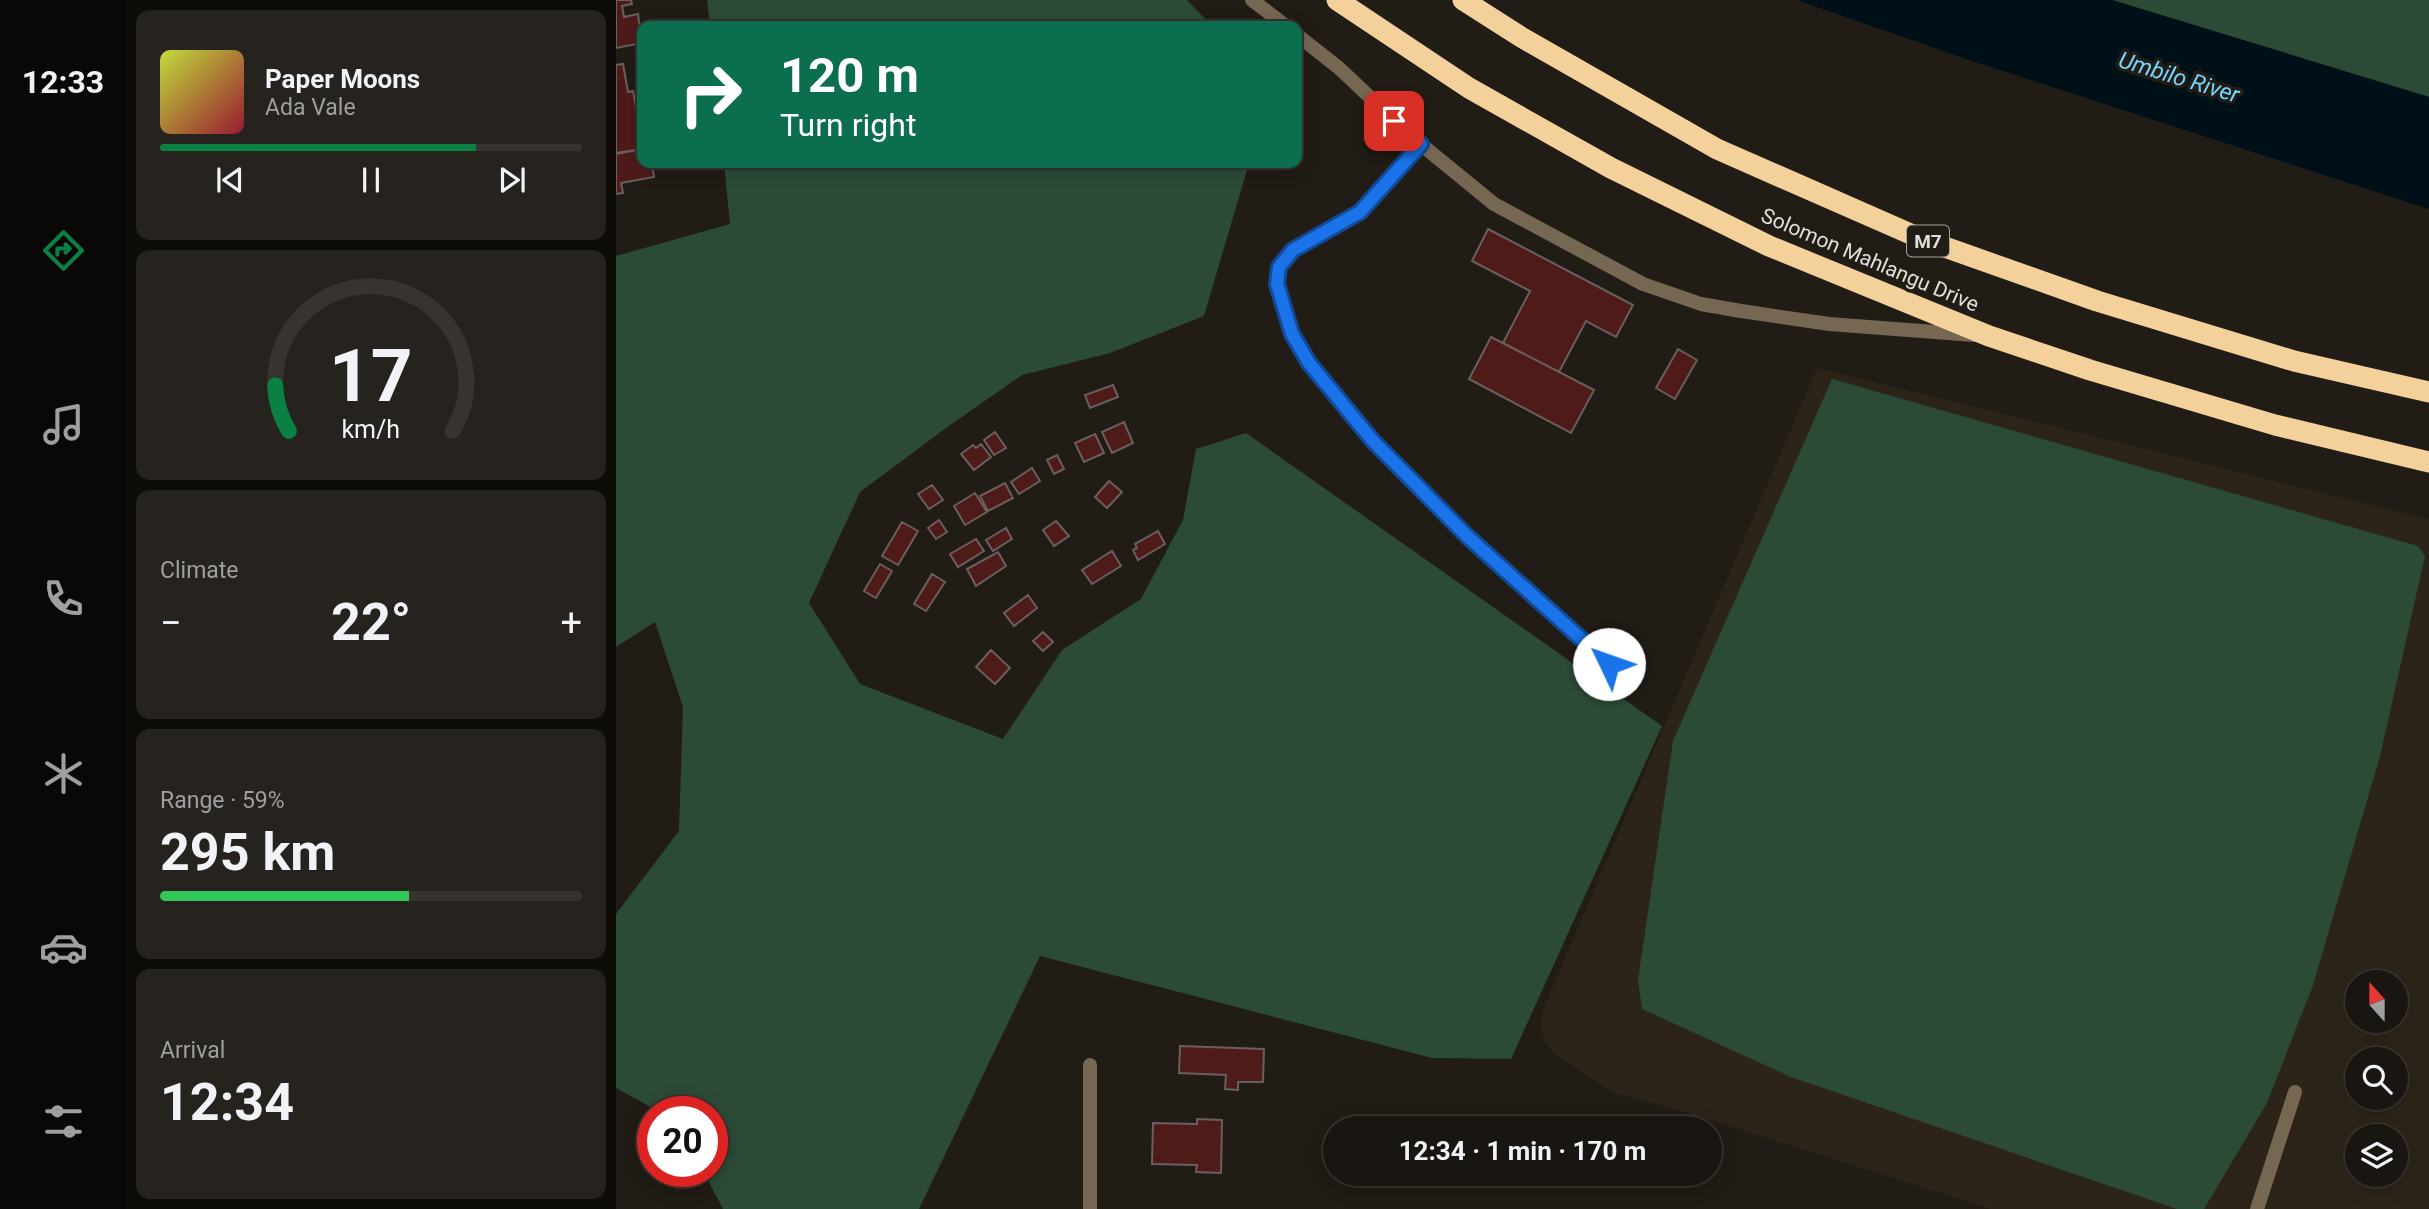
<!DOCTYPE html>
<html lang="en">
<head>
<meta charset="utf-8">
<style>
	:root { --surface:#191510; --page:#26221e; --text:#f1f3f6; --muted:#9f9f9f; --line:#373430; --accent:#0b8043 }
	body { margin:0; font-family:Roboto,sans-serif; background:var(--page); color:var(--text); height:100vh; display:flex; flex-direction:column; font-size:26px; white-space:nowrap }
	* { box-sizing:border-box; margin:0 }
	p { font-size:23px; color:var(--muted) }
	.icon { flex:none; width:38px; height:38px; fill:none; stroke:currentColor; stroke-width:2; stroke-linecap:round; stroke-linejoin:round }
	.map { position:relative; flex:1; overflow:hidden }
	.panel { display:flex; flex-direction:column; gap:10px; padding:10px; background:#0e0c09; width:490px }
	.panel>* { flex:none }
	.hud { position:absolute; left:21px; top:21px; width:665px; height:147px; border-radius:14px; box-shadow:0 4px 18px #0003,0 0 0 2px var(--line); background:#0b6e4f; color:#fff; overflow:hidden }
	.needle { width:46px; rotate:339deg }
	.fabs { position:absolute; left:1729px; top:970px; display:grid; gap:14px }
	.fabs a { display:grid; place-items:center; width:63px; height:63px; border-radius:50%; background:var(--surface); box-shadow:0 4px 18px #0003,0 0 0 2px var(--line); font-size:35px }
	.speed { position:absolute; left:21px; top:1096px; display:flex; gap:14px; font-size:35px; font-weight:700; text-align:center }
	.speed>* { display:grid; place-content:center; width:91px; height:91px; border-radius:50%; background:var(--surface); box-shadow:0 4px 18px #0003,0 0 0 2px var(--line); line-height:1 }
	.speed .limit { border:10px solid #d22; background:#fff; color:#111 }
	.pin { position:absolute; display:grid; place-items:center; width:60px; height:60px; color:#fff; margin:-30px; border-radius:14px; box-shadow:0 4px 10px #0006 }
	.me { position:absolute; width:77px; margin:-38px; rotate:312deg; stroke-linejoin:round; filter:drop-shadow(0 0 5px #0008) }
	.turn { display:flex; align-items:center; gap:24px; height:147px; padding:0 28px; font-size:32px }
	.turn .icon { width:91px; height:91px; stroke-width:2.5 }
	.turn b { display:block; font-size:49px; line-height:60px }
	.big { font-size:52px; font-weight:700; line-height:1.1 }
	.panel .widget { flex:1; display:flex; flex-direction:column; justify-content:center; gap:10px; min-width:0; padding:0 24px; border-radius:14px; background:var(--page) }
	.panel .dial { align-items:center; gap:0 }
	.dial svg { height:182px; overflow:visible; fill:none; stroke:var(--line); stroke-width:7; stroke-linecap:round; text-anchor:middle }
	.dial text { fill:var(--text); stroke:none }
	.song { display:flex; align-items:center; gap:21px }
	.cover { width:84px; height:84px; border-radius:10px; background:linear-gradient(135deg,hsl(70 70% 55%),hsl(350 70% 35%)) }
	.played { height:7px; border-radius:4px; background:linear-gradient(90deg,var(--accent) 75%,var(--line) 75%) }
	.keys { display:flex; justify-content:space-around; direction:ltr }
	.heat { display:flex; justify-content:space-between; align-items:center; font-size:38px; direction:ltr }
	.charge { height:10px; border-radius:5px; background:linear-gradient(90deg,#34c759 59%,var(--line) 0) }
	.trip { position:absolute; left:707px; top:1116px; width:399px; height:70px; border-radius:35px; background:var(--surface); box-shadow:0 4px 18px #0003,0 0 0 2px var(--line); font-weight:700; line-height:70px; text-align:center }
	main { display:flex; flex:1; min-height:0 }
	.tabs { display:flex; flex-direction:column; width:126px; justify-content:space-around; align-items:center; background:#0a0806; color:var(--muted) }
	.tabs .icon { width:49px; height:49px }
	.tabs .active { color:var(--accent) }
	.tabs b { font-size:32px; color:var(--text) }
	.map>svg:first-child { display:block }
	.built { fill:#2d2419; fill-rule:evenodd }
	.green { fill:#2c4b37 }
	.water { fill:#001018 }
	.building { fill:#4f1b19; stroke:#6a5f5d; stroke-width:2 }
	.lines { fill:none; stroke-linecap:round; stroke-linejoin:round }
	.lane { stroke:#756752; stroke-width:14 }
	.street { stroke:#756752; stroke-width:14 }
	.highway { stroke:#f4d19b; stroke-width:21 }
	.route-casing { stroke:#114b97; stroke-width:18 }
	.route { stroke:#1a73e8; stroke-width:12 }
	.labels { text-anchor:middle; stroke-width:7; stroke-linejoin:round; paint-order:stroke }
	.shield { fill:#211c15; stroke:#a7a39e; stroke-width:2 }
	.shield-label { font-size:19px; font-weight:bold; fill:#e1ddd9 }
	.street-label { font-size:21px; fill:#e1ddd9; stroke:#211c15 }
	.water-label { font-size:23px; font-style:italic; fill:#71d5fe; stroke:#211c15 }
</style>
</head>
<body>
<main>
<nav class="tabs">
<b>12:33</b>
<svg class="icon active" aria-label="directions" viewBox="0 0 24 24"><path d="M12 3l9 9-9 9-9-9zM9 14v-3h6M13 9l2 2-2 2"/></svg>
<svg class="icon" aria-label="music" viewBox="0 0 24 24"><path d="M9 18V5l10-2v13"/><circle cx="6" cy="18" r="3"/><circle cx="16" cy="16" r="3"/></svg>
<svg class="icon" aria-label="phone" viewBox="0 0 24 24"><path d="M5 4h4l2 5-3 2q2 4 5 5l2-3 5 2v4C11 20 4 13 5 4z"/></svg>
<svg class="icon" aria-label="climate" viewBox="0 0 24 24"><path d="M12 3v18M4 7l16 10M4 17L20 7"/></svg>
<svg class="icon" aria-label="car" viewBox="0 0 24 24"><path d="M5 17H2v-5l4-1 3-4h7l3 4 3 1v5h-3M9 17h6M6 11h13"/><circle cx="7" cy="17" r="2"/><circle cx="17" cy="17" r="2"/></svg>
<svg class="icon" aria-label="filters" viewBox="0 0 24 24"><path d="M4 7h16M4 17h16"/><circle cx="9" cy="7" r="2"/><circle cx="15" cy="17" r="2"/></svg>
</nav>
<section class="panel">
<div class="widget">
<div class="song"><i class="cover"></i><div><b>Paper Moons</b><p>Ada Vale</p></div></div>
<div class="played"></div>
<div class="keys"><svg class="icon" aria-label="previous" viewBox="0 0 24 24"><path d="M18 5L8 12l10 7zM5 5v14"/></svg><svg class="icon" aria-label="pause" viewBox="0 0 24 24"><path d="M8 5v14M16 5v14"/></svg><svg class="icon" aria-label="next" viewBox="0 0 24 24"><path d="M6 5l10 7-10 7zM19 5v14"/></svg></div>
</div>
<div class="widget dial"><svg viewBox="0 0 100 80">
<path d="M14 69A42 42 0 1 1 86 69"/>
<path d="M14 69A42 42 0 0 1 8 49" stroke="#0b8043"/>
<text x="50" y="56" font-size="32" font-weight="700">17</text>
<text x="50" y="72" font-size="11">km/h</text>
</svg></div>
<div class="widget"><p>Climate</p>
<div class="heat"><a>−</a><b class="big">22°</b><a>+</a></div>
</div>
<div class="widget"><p>Range · 59%</p><b class="big">295 km</b><div class="charge"></div></div>
<div class="widget"><p>Arrival</p><b class="big">12:34</b></div>
</section>
<div class="map">
<svg width="1813" height="1209" viewBox="0 0 1813 1209">
	<rect width="100%" height="100%" fill="#211c15"/>
	<path class="built" d="M1201,368L1813,519V1209H1375L1069,1112L996,1092L939,1054L929,1042L925,1029L927,1010ZM1741,982H1780V1020H1741ZM1741,1059H1780V1097H1741ZM1741,1136H1780V1174H1741Z"/>
	<path class="green" d="M91,0H571L596,26H94Z
		M1496,0H1813V97Z
		M108,163H633L588,316L494,353L406,375L330,428L244,492L193,603L244,684L387,739L446,650L525,599L567,520L580,449L630,433L1046,726L895,1059L816,1058L424,956L303,1209H107L87,1171H96V1111H42L0,1088V914L63,831L67,707L39,622L0,647V256L114,224Z
		M1216,379L1802,546L1809,556L1764,756L1697,985L1651,1103L1588,1209H1561L1175,1077L1026,1009L1022,980L1057,741Z"/>
	<path class="water" d="M1181,0H1496L1813,97V209L1356,61Z"/>
	<path class="building" d="M0,0H15L16,4L6,6L8,17L22,14L26,43L0,48Z
		M7,64L12,92L17,91L21,113L26,112V149L0,153V65Z
		M26,149V163H36L38,177L5,183L7,193L0,194V154Z
		M872,229L1017,305L1000,337L970,321L943,372L887,343L914,291L856,261Z
		M875,337L978,390L955,433L853,379Z
		M1062,349L1081,360L1059,399L1040,388Z
		M497,385L502,397L474,408L469,395Z
		M508,422L517,443L496,453L486,432Z
		M379,432L390,448L378,455L368,440Z
		M479,434L488,453L468,462L459,443Z
		M365,444L375,457L358,470L345,454L357,445L360,448Z
		M441,455L448,469L438,474L431,460Z
		M416,468L424,481L403,494L395,482Z
		M493,481L506,492L491,508L479,497Z
		M389,483L397,498L372,511L364,496Z
		M316,485L327,500L313,509L302,494Z
		M359,493L371,512L349,525L338,506Z
		M323,520L331,532L320,539L312,528Z
		M440,521L453,536L438,546L427,530Z
		M286,522L302,531L282,565L266,556Z
		M390,528L396,539L377,551L370,540Z
		M542,531L549,544L522,560L517,550L521,548L519,544Z
		M360,539L368,551L342,567L334,554Z
		M496,551L505,566L476,584L466,570Z
		M382,552L390,566L360,586L351,569Z
		M264,564L276,571L260,598L248,591Z
		M316,574L329,582L310,611L298,604Z
		M412,595L421,608L398,626L388,613Z
		M427,632L437,642L427,651L417,641Z
		M375,650L394,668L379,684L360,667Z
		M564,1046L648,1049L647,1082H622V1090L609,1089L610,1075L563,1073Z
		M581,1119L606,1120L605,1173L580,1172L581,1165L536,1164L537,1123L581,1124Z"/>
	<g class="lines">
		<path class="lane" d="M636,0L670,26
			M681,35L723,68L796,137L878,204L1027,284L1085,304L1125,311L1213,324L1358,335
			M805,144L744,212L677,250L663,267L661,284L676,335L693,363L757,441L852,537L993,664
			M1641,1209L1679,1092"/>
		<path class="street" d="M474,1065V1209"/>
		<path class="highway" d="M721,0L853,88L995,168L1153,246L1373,336L1474,370L1659,425L1813,462
			M847,0L905,37L1101,149L1306,239L1481,301L1678,361L1813,392"/>
	</g>
	<g class="lines">
		<g class="route-casing">
			<path id="route" d="M778,121L805,144L744,212L677,250L663,267L661,284L676,334L693,363L757,441L852,537L993,664"/>
		</g>
		<use href="#route" class="route"/>
	</g>
	<g class="labels">
		<rect class="shield" x="1291" y="225.5" width="42" height="31" rx="5"/>
		<g class="shield-label">
			<text x="1312" y="248">M7</text>
		</g>
		<g class="street-label">
			<text transform="translate(1254 260) rotate(23)" y="7">Solomon Mahlangu Drive</text>
		</g>
		<g class="water-label">
			<text transform="translate(1563 77) rotate(17)" y="8">Umbilo River</text>
		</g>
	</g>
</svg>
<div class="fabs">
<a><svg class="needle" viewBox="-14 -14 28 28"><path d="M0-13l5 13h-10z" fill="#e53935"/><path d="M0 13l5-13h-10z" fill="#9f9f9f"/></svg></a>
<a><svg class="icon" aria-label="search" viewBox="0 0 24 24"><circle cx="10" cy="10" r="6"/><path d="M15 15l6 6"/></svg></a>
<a><svg class="icon" aria-label="layers" viewBox="0 0 24 24"><path d="M12 4l9 5-9 5-9-5zM3 14l9 5 9-5"/></svg></a>
</div>
<div class="speed"><div class="limit">20</div></div>
<div class="pin" style="left:778px;top:121px;background:#d93025"><svg class="icon" aria-label="arrive" viewBox="0 0 24 24"><path d="M6 21V4h12l-3 4 3 4H6"/></svg></div>
<svg class="me" style="left:993px;top:664px" viewBox="-20 -20 40 40"><circle r="19" fill="#fff"/><path d="M0-13L10 11 0 6-10 11z" fill="#1a73e8"/></svg>
<div class="trip">12:34 · 1 min · 170 m</div>
<div class="hud">
<div class="turn"><svg class="icon" aria-label="right" viewBox="0 0 24 24"><path d="M7 20v-9h11M14 6l5 5-5 5"/></svg><div><b>120 m</b>Turn right</div></div>
</div>
</div>
</main>
</body>
</html>
